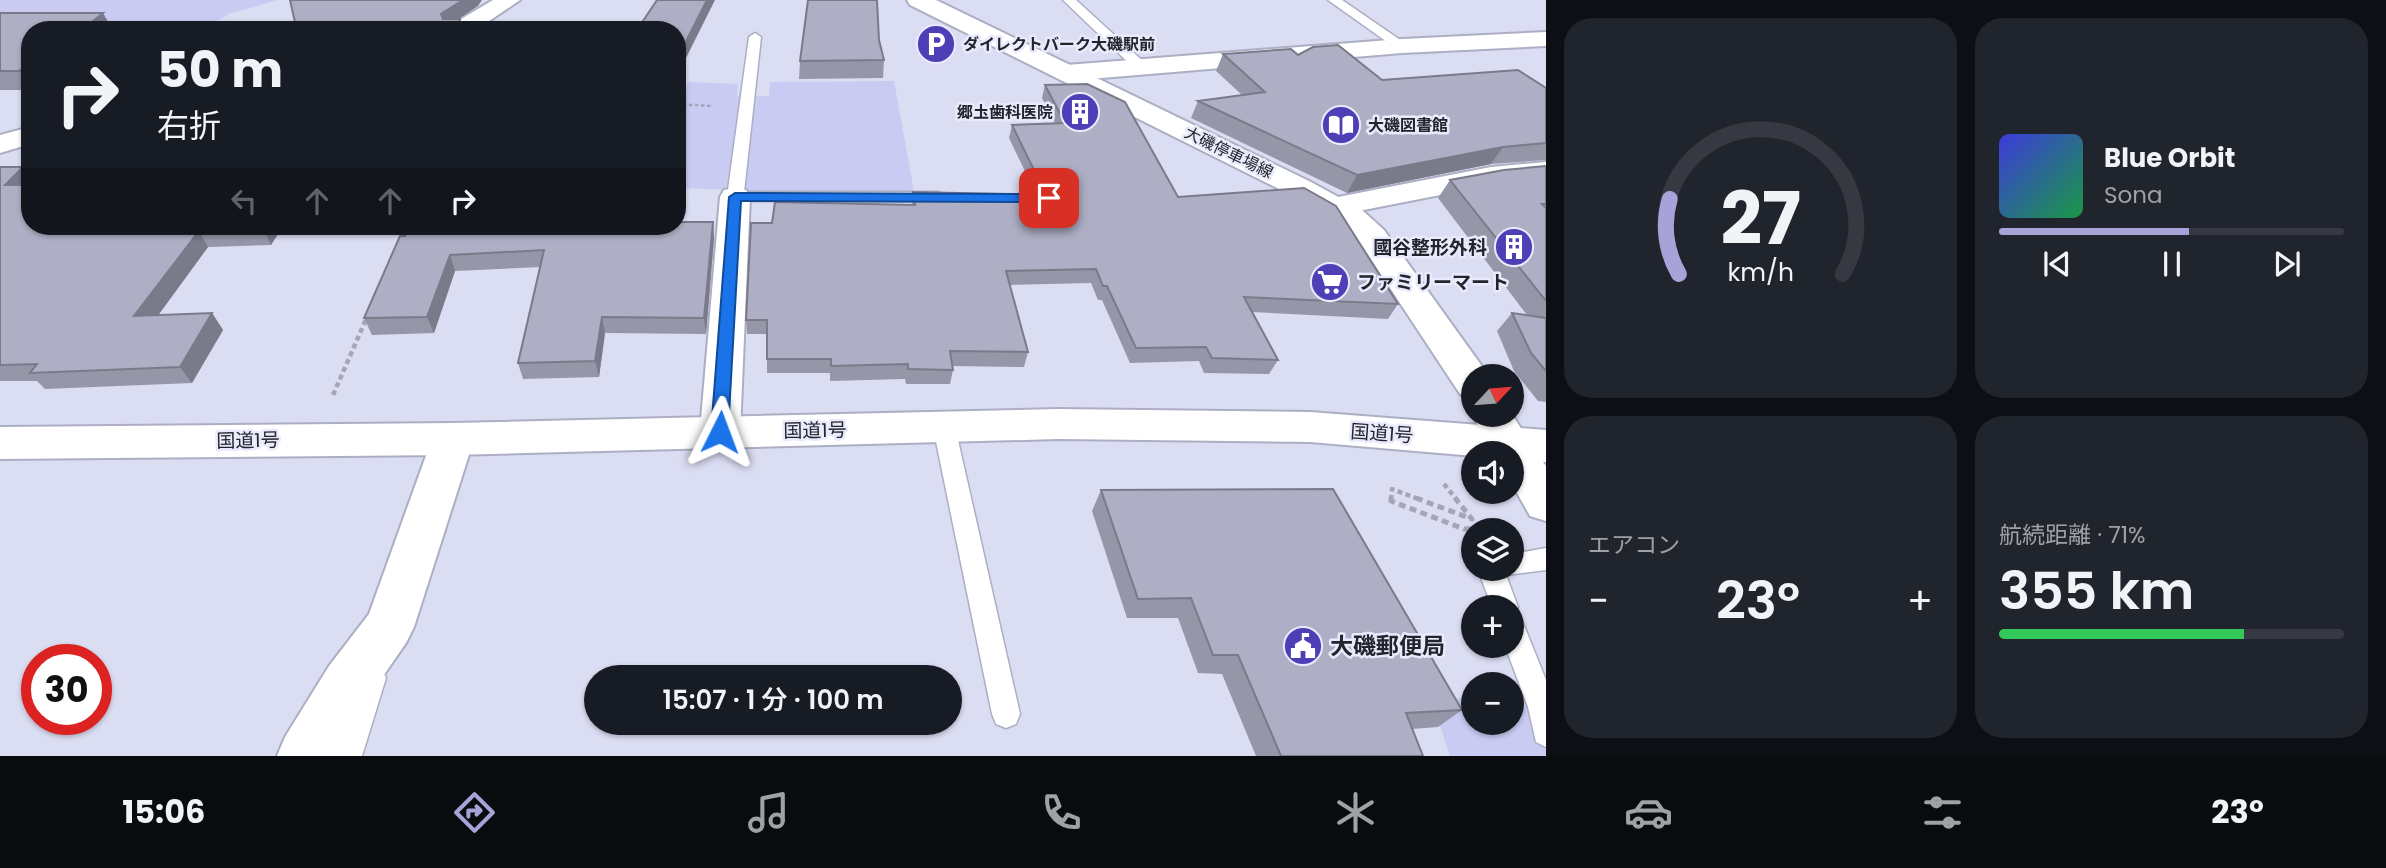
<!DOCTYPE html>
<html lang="ja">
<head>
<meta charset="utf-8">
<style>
	:root { --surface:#171b24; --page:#20242c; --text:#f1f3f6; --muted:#9ea1a6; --line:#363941; --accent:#a8a2d9 }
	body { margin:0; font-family:Poppins,"Noto Sans JP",sans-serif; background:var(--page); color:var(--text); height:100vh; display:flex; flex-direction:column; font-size:26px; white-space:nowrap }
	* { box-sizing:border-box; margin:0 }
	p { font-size:23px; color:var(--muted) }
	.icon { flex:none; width:38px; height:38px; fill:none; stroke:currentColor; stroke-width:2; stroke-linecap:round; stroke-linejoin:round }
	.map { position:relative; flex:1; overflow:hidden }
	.details { display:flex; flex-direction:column; gap:18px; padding:18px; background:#0d0f14; width:840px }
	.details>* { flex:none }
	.banner { position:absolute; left:21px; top:21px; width:665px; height:214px; border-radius:28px; box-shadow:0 2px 5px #0004; background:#171b24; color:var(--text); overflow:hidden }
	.needle { width:46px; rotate:64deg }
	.tools { position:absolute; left:1461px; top:364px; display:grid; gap:14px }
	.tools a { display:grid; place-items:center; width:63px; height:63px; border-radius:50%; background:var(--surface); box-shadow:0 2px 5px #0004; font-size:35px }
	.speed { position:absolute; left:21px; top:644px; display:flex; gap:14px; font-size:35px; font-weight:700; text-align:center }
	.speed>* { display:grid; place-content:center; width:91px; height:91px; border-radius:50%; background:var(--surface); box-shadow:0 2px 5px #0004; line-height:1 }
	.speed .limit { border:10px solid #d22; background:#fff; color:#111 }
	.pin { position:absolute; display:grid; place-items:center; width:60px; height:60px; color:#fff; margin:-30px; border-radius:14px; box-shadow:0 4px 10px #0006 }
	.me { position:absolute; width:77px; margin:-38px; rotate:3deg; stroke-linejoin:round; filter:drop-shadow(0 0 5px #0008) }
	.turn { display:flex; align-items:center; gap:24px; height:147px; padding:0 21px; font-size:32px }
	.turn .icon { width:91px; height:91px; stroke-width:2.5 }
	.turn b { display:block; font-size:49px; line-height:60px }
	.lanes { display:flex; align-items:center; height:66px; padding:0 21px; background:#0003; justify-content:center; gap:35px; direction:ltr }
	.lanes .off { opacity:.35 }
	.big { font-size:52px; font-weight:600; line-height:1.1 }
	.details .widget { flex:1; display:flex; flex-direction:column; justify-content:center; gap:10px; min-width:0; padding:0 24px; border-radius:28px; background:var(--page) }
	.details .dial { align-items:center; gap:0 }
	.dial svg { height:182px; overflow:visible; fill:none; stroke:var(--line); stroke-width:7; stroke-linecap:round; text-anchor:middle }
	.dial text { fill:var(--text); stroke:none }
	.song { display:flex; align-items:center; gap:21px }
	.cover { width:84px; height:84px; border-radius:10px; background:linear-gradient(135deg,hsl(240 70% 55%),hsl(140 70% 35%)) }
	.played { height:7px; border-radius:4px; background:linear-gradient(90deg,var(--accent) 55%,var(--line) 55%) }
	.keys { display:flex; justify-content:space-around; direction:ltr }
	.heat { display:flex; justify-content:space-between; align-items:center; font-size:38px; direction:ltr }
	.charge { height:10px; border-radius:5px; background:linear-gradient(90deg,#34c759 71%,var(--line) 0) }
	.details .tiles { flex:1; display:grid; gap:18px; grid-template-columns:repeat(2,1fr) }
	.trip { position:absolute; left:584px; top:665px; width:378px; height:70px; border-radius:35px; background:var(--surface); box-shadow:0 2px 5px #0004; font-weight:600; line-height:70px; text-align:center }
	.tab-bar { display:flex; height:112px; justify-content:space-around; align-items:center; background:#090b0e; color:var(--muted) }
	.tab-bar .icon { width:49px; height:49px }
	.tab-bar .selected { color:var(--accent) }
	.tab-bar b { font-size:32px; color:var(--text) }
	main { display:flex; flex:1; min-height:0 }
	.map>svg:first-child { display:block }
	.green { fill:#c9cbf2 }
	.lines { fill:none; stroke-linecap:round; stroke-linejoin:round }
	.service-casing { stroke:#acaec3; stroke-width:3 }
	.minor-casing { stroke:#acaec3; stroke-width:4 }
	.secondary-casing { stroke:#acaec3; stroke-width:4 }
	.trunk-casing { stroke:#acaec3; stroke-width:4 }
	.path-far3 { stroke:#a4a5b7; stroke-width:2.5; stroke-dasharray:3.5 2.5; stroke-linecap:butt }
	.path-far2 { stroke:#a4a5b7; stroke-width:3.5; stroke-dasharray:4.5 2.5; stroke-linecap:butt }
	.path-far1 { stroke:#a4a5b7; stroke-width:4.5; stroke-dasharray:5 3.5; stroke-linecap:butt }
	.path { stroke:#a4a5b7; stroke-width:5; stroke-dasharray:7 4.5; stroke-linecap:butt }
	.service { fill:#fff; fill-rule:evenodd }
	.minor { fill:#fff; fill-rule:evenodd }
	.secondary { fill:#fff; fill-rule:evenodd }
	.trunk { fill:#fff; fill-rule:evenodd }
	.wall { fill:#9696a9 }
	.shaded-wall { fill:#7a7a8a }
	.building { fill:#aeafc5; stroke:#7a7a8a; stroke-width:2 }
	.route { fill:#1a73e8; stroke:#114b97; stroke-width:2 }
	.labels { text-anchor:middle; stroke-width:5; stroke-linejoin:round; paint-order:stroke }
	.far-poi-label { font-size:16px; font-weight:bold; fill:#24242c; stroke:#e9eafc; text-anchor:start }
	.far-street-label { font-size:16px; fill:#24242c; stroke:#e9eafc }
	.poi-label { font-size:19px; font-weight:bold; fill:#24242c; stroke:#e9eafc; text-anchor:end }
	.street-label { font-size:19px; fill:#24242c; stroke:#e9eafc }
	.near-poi-label { font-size:23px; font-weight:bold; fill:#24242c; stroke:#e9eafc; text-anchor:start }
</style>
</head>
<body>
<main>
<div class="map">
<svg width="1546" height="756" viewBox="0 0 1546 756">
	<rect width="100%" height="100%" fill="#dbddf3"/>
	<path class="green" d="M0,0H278L228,14L205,30H114L118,25L0,27Z
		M894,81L915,197H735L736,190L677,188V131L688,82L738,84L737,96H769L770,82Z
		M1430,695L1473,700L1474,723H1512V704L1542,707L1546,732V756H1450Z"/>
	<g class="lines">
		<g class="service-casing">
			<path id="service" d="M1063,0H1076L1146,64V70H1136Z
				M1328,0H1342L1409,46L1407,49H1397Z
				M755,33L761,37L744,192H939L947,197L945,201H729L727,197L749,37Z
				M944,419L952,421L955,427L1020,714L1016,724L1006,728L996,724L992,714L933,427L936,421Z
				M1546,548V570L1506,575L1518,607L1514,615L1521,618L1546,680V747L1536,742L1528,707L1505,646H1512V607H1492L1478,570L1512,569V554Z
				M372,665L382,668L386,678L362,756H332L362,668Z"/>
		</g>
		<g class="minor-casing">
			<path id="minor" d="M493,0H520L476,30H447L451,25Z
				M1546,32V46L1402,53L1066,81L1057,78L1053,73L1057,68L1066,65L1402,39Z
				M30,127V144L0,153V135Z
				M1546,162V180L1491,185L1333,216L1322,214L1317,207L1322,200L1333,198L1491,167Z
				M735,188L746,190L750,197L740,432L734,443L720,448L706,443L700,432L720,197L724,190Z
				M453,423L468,428L474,439L414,627L406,643L365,702L334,756H277L285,737L329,666L369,614L432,439L438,428Z"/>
		</g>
		<g class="secondary-casing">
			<path id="secondary" d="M907,0H936L1311,182L1362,210L1384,230L1489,376H1474V398L1460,394L1361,244L1340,224L1289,194L910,5Z
				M1474,412V415L1512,414L1530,443L1524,454L1512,458V453H1494L1472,415Z"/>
		</g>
		<g class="trunk-casing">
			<path id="trunk" d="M1059,409L1310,412L1546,430V462H1543L1546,466V521L1530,516L1512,484V453H1474V456L1310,442L1059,439L453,455L0,459V427L453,423Z"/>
		</g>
		<path class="path-far3" d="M677,104L711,106"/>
		<path class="path-far2" d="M400,241L406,226"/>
		<path class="path-far1" d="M333,395L367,317
			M1444,484L1457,500
			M1391,500L1392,489L1421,500"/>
		<path class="path" d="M1391,498V501L1464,529L1500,528
			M1416,498L1472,519L1455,498"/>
		<use href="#service" class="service"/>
		<use href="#minor" class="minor"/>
		<use href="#secondary" class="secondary"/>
		<use href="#trunk" class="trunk"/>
	</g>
	<path class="wall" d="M0,13L30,30V90H0Z
		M879,40L884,60L883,78L799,79L800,61Z
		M1223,54L1298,55L1382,80L1546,88V160L1491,164L1347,193L1191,118L1198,101L1242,95L1216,71Z
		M1045,85L1178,197L1398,304L1388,319L1252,312L1278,360L1269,374L1204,373L1199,361L1130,363L1102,300H1098L1091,283L1010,285L1028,352L1024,367L953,366V370L950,384H906L905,379L830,381V373H767V334H747L746,320L772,223L912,205L913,192L1044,195L1045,192L1052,191L1034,190L1009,138L1012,125L1055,123L1042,98Z
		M1546,166V402L1538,401L1514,371L1497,331L1512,313L1527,315L1438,198L1450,180Z
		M0,167H23L30,176V226H283L271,245L208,247L158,315L212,313L223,330L192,383L45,389L37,381H0Z
		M713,222L714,238L706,334L605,333L599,377L523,379L518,363L541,267L455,271L434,333L372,335L364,318L405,236Z
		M1101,490L1462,710L1438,727L1412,729L1423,756H1256L1222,674L1198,673L1178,618H1127L1092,511Z"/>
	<path class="shaded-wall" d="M463,0H482L478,6L445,28L441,14Z
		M707,0H715L677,76V59Z
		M103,13L113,30H82Z
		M460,19L463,30H457Z
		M26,66L30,71V86L19,71Z
		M1503,147L1491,164L1347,193L1357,175Z
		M23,167L30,176V187L5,185Z
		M713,222L714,238L706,334L704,318Z
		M265,226H283L271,245L263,229Z
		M199,231L208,247L146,332L134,316Z
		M450,255L455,271L434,333L427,317Z
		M212,313L223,330L192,383L180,367Z
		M602,317L605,333L599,377L595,361Z"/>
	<path class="building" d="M290,0H463L441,14L443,19H460L457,30H294L296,27Z
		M657,0H707L677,59V30H637Z
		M808,0H877L879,40L884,60L800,61Z
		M0,13H103L82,30H30V65L26,66L19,71H0Z
		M1338,45L1382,80L1518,70L1546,88V143L1503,147L1357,175L1198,101L1265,92L1223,54L1291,49L1298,55L1313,47Z
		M1087,84L1125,102L1178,197L1304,188L1336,206L1398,304L1244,297L1278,360L1212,358L1206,347L1136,348L1107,286H1103L1096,269L1006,271L1028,352L950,351L953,370L908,369V364L831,366V359H767V320H746L751,223H772L775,202L915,205L913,192L1046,195L1045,192L1055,191L1063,186V182L1055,177L1037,176L1012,125L1065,123L1045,85Z
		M1546,166V204H1542L1546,208V301L1450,180L1504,170Z
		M0,167H23L5,185H30V226H265L263,229L199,231L134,316L212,313L180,367L30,373L37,364L0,365Z
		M677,222H713L704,318L602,317L595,361L518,363L544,250L450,255L427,317L364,318L400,236H405L410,226H677Z
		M1512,313L1546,318V371L1531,353Z
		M1333,489L1462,710L1406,713L1423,756H1281L1238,655H1213L1191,598L1138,599L1101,490Z"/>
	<path class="route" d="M735,193L1049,194L1056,198L1049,202L741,201L728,432L726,437H714L711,432L729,197Z"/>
	<defs>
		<g id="parking-disc" transform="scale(2.0125)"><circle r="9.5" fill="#4f3fb6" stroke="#e9eafc"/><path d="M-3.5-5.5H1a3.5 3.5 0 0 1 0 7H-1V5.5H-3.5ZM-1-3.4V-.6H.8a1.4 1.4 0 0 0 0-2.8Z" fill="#fff"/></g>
		<g id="building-disc" transform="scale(2.0125)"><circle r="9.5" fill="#4f3fb6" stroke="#e9eafc"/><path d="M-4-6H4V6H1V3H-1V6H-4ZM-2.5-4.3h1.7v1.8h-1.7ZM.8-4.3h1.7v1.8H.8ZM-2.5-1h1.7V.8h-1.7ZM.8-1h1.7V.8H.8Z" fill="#fff"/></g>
		<g id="library-disc" transform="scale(2.0125)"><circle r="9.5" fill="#4f3fb6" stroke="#e9eafc"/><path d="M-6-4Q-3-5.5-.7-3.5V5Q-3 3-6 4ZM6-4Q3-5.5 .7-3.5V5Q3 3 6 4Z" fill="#fff"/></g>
		<g id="supermarket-disc" transform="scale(2.0125)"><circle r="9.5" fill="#4f3fb6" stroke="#e9eafc"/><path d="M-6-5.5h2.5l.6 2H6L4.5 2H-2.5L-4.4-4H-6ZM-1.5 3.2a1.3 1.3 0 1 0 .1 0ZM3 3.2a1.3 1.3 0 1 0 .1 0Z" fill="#fff"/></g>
		<g id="civic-disc" transform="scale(2.0125)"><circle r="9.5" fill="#4f3fb6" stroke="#e9eafc"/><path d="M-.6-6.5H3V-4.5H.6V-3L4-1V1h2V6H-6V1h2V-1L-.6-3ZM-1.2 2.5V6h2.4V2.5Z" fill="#fff"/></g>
	</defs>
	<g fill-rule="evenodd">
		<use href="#parking-disc" x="936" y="44"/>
		<use href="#building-disc" x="1080" y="112"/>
		<use href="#library-disc" x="1341" y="125"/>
		<use href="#building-disc" x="1514" y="247"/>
		<use href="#supermarket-disc" x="1330" y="282"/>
		<use href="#civic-disc" x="1303" y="646"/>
	</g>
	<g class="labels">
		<g class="far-poi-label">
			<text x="963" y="50">ダイレクトバーク大磯駅前</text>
			<text x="1053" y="118" text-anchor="end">郷圡歯科医院</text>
			<text x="1368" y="131">大磯図書館</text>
		</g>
		<g class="far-street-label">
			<text transform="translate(1229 152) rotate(26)" y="6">大磯停車場線</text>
		</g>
		<g class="poi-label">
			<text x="1487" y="254">國谷整形外科</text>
			<text x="1357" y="289" text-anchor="start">ファミリーマート</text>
		</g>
		<g class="street-label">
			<text transform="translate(815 430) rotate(-1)" y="7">国道1号</text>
			<text transform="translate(1382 433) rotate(4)" y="7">国道1号</text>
			<text transform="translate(248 440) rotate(-1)" y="7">国道1号</text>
		</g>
		<g class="near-poi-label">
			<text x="1330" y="654">大磯郵便局</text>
		</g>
	</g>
</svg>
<div class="tools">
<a><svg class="needle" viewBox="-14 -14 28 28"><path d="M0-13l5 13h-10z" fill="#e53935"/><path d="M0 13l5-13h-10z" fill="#9ea1a6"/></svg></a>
<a><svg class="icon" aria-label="sound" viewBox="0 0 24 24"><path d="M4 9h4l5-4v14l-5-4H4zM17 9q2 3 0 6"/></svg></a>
<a><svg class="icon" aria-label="layers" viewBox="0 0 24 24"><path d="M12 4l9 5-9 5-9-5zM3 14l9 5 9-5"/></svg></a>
<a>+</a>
<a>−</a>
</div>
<div class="speed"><div class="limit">30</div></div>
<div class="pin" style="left:1049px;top:198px;background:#d93025"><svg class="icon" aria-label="arrive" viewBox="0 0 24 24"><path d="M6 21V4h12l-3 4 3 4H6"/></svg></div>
<svg class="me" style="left:720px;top:432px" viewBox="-20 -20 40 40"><path d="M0-17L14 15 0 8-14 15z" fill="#1a73e8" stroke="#fff" stroke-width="4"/></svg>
<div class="trip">15:07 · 1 分 · 100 m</div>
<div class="banner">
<div class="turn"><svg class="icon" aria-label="right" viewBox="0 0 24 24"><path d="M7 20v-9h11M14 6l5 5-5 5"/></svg><div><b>50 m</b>右折</div></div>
<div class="lanes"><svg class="icon off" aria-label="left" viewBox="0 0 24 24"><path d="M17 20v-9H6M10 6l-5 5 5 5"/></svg><svg class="icon off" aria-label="ahead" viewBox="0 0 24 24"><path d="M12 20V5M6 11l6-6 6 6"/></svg><svg class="icon off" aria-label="ahead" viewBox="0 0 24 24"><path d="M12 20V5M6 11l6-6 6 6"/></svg><svg class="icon" aria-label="right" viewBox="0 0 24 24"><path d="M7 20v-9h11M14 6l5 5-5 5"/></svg></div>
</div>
</div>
<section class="details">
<div class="tiles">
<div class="widget dial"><svg viewBox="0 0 100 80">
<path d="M14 69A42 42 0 1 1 86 69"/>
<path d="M14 69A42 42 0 0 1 10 36" stroke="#a8a2d9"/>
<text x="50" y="56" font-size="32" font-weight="700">27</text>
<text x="50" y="72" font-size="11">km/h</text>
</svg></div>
<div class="widget">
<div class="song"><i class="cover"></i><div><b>Blue Orbit</b><p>Sona</p></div></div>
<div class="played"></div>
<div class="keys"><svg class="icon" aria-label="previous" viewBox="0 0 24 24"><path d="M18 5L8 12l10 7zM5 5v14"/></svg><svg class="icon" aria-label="pause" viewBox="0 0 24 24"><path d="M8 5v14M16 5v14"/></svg><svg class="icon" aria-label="next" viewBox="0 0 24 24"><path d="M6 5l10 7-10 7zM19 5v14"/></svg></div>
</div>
<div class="widget"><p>エアコン</p>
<div class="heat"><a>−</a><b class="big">23°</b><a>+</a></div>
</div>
<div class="widget"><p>航続距離 · 71%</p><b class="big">355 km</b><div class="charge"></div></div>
</div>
</section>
</main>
<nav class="tab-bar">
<b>15:06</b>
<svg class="icon selected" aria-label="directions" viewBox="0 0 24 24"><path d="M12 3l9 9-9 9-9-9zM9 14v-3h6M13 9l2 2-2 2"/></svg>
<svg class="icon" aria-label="music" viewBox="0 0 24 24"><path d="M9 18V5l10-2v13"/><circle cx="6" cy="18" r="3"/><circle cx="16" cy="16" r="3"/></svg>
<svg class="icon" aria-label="phone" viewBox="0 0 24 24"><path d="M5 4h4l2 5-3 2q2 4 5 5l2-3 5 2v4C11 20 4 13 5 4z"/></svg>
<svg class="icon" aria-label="climate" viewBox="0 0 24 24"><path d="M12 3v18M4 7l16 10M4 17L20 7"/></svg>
<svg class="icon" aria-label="car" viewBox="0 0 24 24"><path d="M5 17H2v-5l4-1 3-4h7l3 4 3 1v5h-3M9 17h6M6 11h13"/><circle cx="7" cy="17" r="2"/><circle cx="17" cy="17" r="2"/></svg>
<svg class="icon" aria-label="filters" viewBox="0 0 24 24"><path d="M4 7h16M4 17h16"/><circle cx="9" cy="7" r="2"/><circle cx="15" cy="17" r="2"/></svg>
<b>23°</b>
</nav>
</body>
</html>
